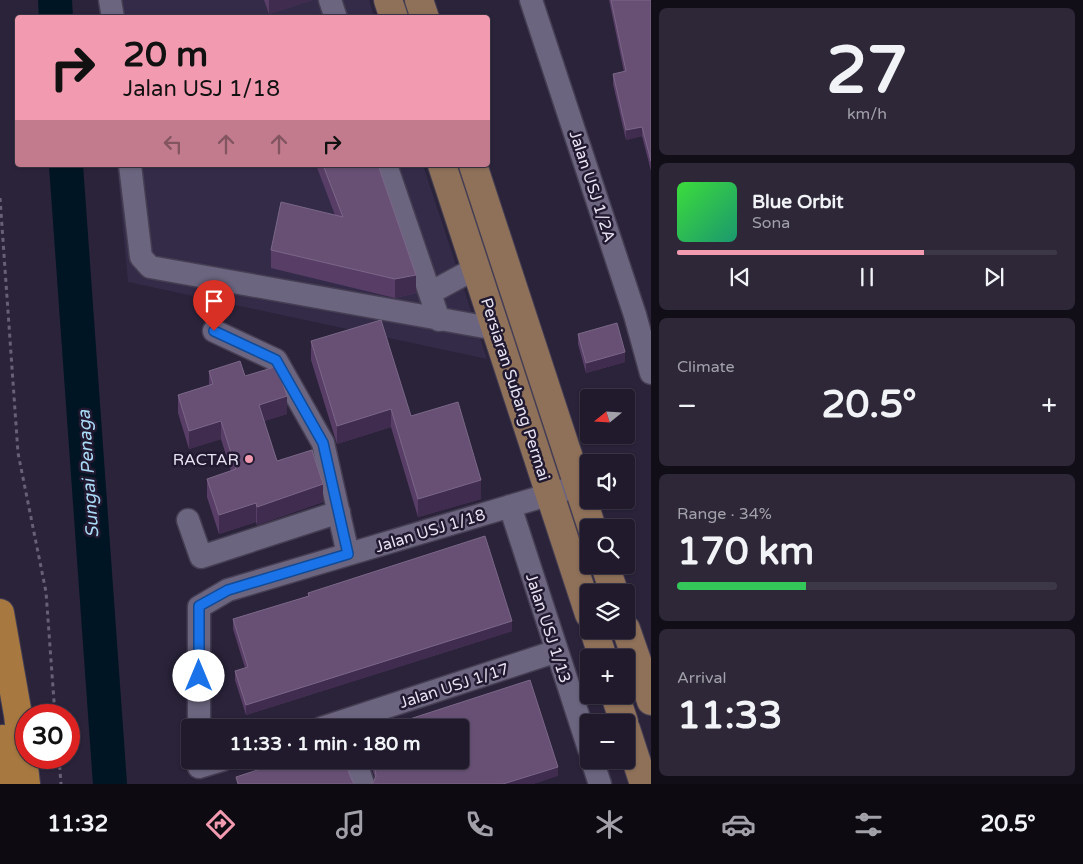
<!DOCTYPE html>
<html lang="en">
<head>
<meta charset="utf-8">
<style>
	:root { --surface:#201a2c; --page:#2d2738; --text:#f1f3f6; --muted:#a2a1a9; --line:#3d3848; --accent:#f29ab0 }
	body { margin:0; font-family:"Varela Round",sans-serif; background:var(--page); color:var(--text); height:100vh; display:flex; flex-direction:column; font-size:19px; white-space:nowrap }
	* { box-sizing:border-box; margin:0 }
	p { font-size:16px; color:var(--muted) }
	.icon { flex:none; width:28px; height:28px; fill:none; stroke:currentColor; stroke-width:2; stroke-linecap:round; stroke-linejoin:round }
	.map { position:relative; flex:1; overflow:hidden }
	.details { display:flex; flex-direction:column; gap:8px; padding:8px; background:#120e18; width:432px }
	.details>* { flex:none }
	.guide { position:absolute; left:15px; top:15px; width:475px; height:152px; border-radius:5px; box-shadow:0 1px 4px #0004,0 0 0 1px var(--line); background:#f29ab0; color:#111; overflow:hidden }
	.needle { width:32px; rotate:252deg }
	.controls { position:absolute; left:580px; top:389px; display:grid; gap:10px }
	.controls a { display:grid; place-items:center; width:55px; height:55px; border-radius:5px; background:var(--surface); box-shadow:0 1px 4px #0004,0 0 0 1px var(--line); font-size:25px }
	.speed { position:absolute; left:15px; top:704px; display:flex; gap:10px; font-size:25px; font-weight:700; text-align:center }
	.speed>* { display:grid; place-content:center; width:65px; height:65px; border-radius:50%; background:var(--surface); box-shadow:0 1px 4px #0004,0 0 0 1px var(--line); line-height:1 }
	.speed .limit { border:8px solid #d22; background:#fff; color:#111 }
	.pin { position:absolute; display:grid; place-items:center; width:42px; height:42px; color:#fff; margin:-51px -21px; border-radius:50% 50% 50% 0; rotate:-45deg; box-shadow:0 0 5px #0007 }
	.pin .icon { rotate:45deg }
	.me { position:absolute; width:55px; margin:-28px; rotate:0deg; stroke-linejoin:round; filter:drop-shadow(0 0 4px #0008) }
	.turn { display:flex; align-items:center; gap:18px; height:105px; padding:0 25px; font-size:22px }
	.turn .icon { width:65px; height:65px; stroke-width:2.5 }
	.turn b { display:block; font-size:35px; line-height:42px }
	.lanes { display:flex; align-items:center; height:48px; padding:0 25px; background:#0003; justify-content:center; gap:25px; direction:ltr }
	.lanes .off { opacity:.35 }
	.big { font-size:38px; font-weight:800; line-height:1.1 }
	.details .tile { flex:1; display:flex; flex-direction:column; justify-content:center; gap:8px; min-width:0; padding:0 18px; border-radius:8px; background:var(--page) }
	.details .dial { align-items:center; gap:0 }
	.dial b { font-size:65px; line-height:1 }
	.song { display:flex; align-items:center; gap:15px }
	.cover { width:60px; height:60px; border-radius:8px; background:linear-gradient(135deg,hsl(120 70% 55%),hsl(160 70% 35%)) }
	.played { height:5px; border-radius:2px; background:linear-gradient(90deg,var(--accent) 65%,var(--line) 65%) }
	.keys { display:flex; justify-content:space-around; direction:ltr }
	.heat { display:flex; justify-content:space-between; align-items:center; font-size:28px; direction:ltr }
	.charge { height:8px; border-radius:4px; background:linear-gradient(90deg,#34c759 34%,var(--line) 0) }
	.trip { position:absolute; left:181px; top:719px; width:288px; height:50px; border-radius:5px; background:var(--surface); box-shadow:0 1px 4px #0004,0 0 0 1px var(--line); font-weight:800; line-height:50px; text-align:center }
	.dock { display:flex; height:80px; justify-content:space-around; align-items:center; background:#0d0a12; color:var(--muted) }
	.dock .icon { width:35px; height:35px }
	.dock .selected { color:var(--accent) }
	.dock b { font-size:22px; color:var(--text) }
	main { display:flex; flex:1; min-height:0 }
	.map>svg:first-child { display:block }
	.built { fill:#342b49 }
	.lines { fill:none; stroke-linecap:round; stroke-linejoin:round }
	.river { stroke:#001523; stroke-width:34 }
	.minor-casing { stroke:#463f53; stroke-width:25 }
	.major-casing { stroke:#463f53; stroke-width:30 }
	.highway-casing { stroke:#463f53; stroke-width:30 }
	.path { stroke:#676175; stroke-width:3; stroke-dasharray:4 4; stroke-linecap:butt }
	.minor { stroke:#6c6580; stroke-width:22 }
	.major { stroke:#8f715a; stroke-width:28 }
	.highway { stroke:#a77941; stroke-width:28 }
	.wall { fill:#583e66 }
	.shaded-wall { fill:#3f2c4e }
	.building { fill:#675074; stroke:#7b6788 }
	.route-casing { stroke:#114b97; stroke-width:12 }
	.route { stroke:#1a73e8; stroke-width:9 }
	.poi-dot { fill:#f29ab0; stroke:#201930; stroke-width:2 }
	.labels { text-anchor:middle; stroke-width:5; stroke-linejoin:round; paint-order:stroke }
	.street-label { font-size:16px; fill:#e6e2f1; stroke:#201930 }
	.poi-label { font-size:16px; fill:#e6e2f1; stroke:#201930; text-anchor:end }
	.water-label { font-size:18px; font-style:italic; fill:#a9d9f5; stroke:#201930 }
</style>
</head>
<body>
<main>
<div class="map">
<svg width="651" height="784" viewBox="0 0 651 784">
	<rect width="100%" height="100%" fill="#2a233a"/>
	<path class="built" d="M102,0H369L374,17H104Z
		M117,165H423L487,359L128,282Z"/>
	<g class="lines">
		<path class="river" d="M55,0L56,18
			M66,165L110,784"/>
		<g class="minor-casing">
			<path id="minor" d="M110,0L113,18
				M330,0L336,18
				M531,0L635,315L651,373
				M130,165L141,257L150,267L496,329
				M386,165L439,320
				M430,293L476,268
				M214,331L276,360L323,443L348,554
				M510,506L589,749
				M188,520L201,557L339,512
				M199,728V607L228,590L578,486
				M322,728L557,651
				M355,760L363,784
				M592,760L600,784
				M199,767L222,760"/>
		</g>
		<g class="major-casing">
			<path id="major" d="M388,0L394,18
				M419,0L425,18
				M442,165L589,614
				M473,165L592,528
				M605,565L614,592
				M626,629L651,701
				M594,630L603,658
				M615,695L624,722
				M626,729L644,784"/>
		</g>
		<g class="highway-casing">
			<path id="highway" d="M0,613L18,715L26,784
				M3,739L7,784"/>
		</g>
		<path class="path" d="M0,198L18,453L46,592L55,715
			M59,758L61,784"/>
		<use href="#minor" class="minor"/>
		<use href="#major" class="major"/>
		<use href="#highway" class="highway"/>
	</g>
	<path class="wall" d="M264,0H312L269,14Z
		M609,0H651V171L642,136L626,140L613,84V74L624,72Z
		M316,165H378L416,293L395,298L271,268V250L335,215Z
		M578,334L625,362L586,373L578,344Z
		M311,341L411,416L481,499L418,517L391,427L337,444L311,360Z
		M209,371L245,376L287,414L264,421L277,461L323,502L257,525L256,522L219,534L207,497V479L231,471L221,439L189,449L178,413V395L209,385Z
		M308,593L512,631L246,715L235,680V671L245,668L233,629V619L308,596Z
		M369,760H460L558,776L373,783L375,778Z"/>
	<path class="shaded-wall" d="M269,0H312L269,14Z
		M642,127V136L626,140V130Z
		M416,275V293L395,298V279Z
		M625,352V362L586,373V363Z
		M287,396V414L259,423V405Z
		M391,409V427L337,444V426Z
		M221,421V439L189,449V431Z
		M481,480V499L418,517V499Z
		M323,484V502L257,525V507Z
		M256,503V522L219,534V515Z
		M512,621V631L246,715V705Z
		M558,767V776L534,784H503Z"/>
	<path class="building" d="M611,0H651V161L642,127L626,130L613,74L626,71Z
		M323,165H378L416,275L395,279L271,250L281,202L343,217Z
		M381,320L411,416L458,402L481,480L418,499L391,409L337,426L311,341Z
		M617,323L625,352L586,363L578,334Z
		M240,361L245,376L275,367L280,375L287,396L259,405L277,461L312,450L323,484L257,507L256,503L219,515L207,479L236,469L221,421L189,431L178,395L213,384L209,371Z
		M485,536L512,621L246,705L235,671L248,667L233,619L309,596L308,593Z
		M530,680L558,767L503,784H371L373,783L376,776L375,770L372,760H460V728H382Z
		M288,760H344L351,778L354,784H238L236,777Z"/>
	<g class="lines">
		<g class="route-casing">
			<path id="route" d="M199,676V606L228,590L348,554L323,443L276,360L214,331"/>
		</g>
		<use href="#route" class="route"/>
	</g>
	<circle class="poi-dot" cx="249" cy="459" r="5"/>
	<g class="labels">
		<g class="street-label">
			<text transform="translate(593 186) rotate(72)" y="6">Jalan USJ 1/2A</text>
			<text transform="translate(516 389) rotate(72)" y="6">Persiaran Subang Permai</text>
			<text transform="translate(430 530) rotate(-17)" y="6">Jalan USJ 1/18</text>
			<text transform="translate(549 628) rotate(72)" y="6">Jalan USJ 1/13</text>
			<text transform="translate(454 685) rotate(-18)" y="6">Jalan USJ 1/17</text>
		</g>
		<g class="poi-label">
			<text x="239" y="465">RACTAR</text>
		</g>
		<g class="water-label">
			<text transform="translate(88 474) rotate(-94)" y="6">Sungai Penaga</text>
		</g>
	</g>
</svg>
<div class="controls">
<a><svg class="needle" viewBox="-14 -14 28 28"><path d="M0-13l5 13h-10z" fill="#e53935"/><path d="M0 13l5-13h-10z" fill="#a2a1a9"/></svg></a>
<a><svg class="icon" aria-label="sound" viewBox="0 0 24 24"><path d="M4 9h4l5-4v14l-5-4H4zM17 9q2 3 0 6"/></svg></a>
<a><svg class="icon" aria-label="search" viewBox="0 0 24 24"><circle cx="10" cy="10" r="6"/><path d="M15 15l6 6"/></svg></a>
<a><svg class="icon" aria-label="layers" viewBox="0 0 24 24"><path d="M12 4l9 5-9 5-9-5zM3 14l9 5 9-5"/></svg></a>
<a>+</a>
<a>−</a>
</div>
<div class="speed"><div class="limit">30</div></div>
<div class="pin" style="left:214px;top:331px;background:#d93025"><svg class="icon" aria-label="arrive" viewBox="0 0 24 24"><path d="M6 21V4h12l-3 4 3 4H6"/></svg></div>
<svg class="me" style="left:199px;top:676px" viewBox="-20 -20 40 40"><circle r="19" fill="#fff"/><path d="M0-13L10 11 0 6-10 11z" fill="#1a73e8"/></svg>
<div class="trip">11:33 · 1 min · 180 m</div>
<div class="guide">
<div class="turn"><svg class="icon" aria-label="right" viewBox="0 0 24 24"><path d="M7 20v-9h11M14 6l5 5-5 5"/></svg><div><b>20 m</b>Jalan USJ 1/18</div></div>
<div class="lanes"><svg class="icon off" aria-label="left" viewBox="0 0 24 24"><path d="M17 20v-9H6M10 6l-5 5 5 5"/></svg><svg class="icon off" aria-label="ahead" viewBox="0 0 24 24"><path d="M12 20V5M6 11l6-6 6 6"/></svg><svg class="icon off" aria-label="ahead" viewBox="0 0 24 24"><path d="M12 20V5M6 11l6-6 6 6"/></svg><svg class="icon" aria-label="right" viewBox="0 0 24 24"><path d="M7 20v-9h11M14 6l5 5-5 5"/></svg></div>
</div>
</div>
<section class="details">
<div class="tile dial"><b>27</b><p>km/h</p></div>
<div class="tile">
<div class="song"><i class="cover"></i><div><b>Blue Orbit</b><p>Sona</p></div></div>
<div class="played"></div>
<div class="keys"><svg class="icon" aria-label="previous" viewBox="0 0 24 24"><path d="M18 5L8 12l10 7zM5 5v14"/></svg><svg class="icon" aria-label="pause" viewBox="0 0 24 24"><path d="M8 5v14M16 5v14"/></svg><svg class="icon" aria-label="next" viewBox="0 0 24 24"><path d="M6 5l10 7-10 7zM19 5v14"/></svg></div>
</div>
<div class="tile"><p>Climate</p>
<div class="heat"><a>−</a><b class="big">20.5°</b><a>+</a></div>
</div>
<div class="tile"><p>Range · 34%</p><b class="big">170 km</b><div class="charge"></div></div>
<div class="tile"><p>Arrival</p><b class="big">11:33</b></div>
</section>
</main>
<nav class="dock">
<b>11:32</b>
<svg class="icon selected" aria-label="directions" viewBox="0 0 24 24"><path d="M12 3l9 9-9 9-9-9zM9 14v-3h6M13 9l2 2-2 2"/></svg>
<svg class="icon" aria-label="music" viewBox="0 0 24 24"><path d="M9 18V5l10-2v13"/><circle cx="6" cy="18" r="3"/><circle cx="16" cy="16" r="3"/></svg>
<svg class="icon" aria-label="phone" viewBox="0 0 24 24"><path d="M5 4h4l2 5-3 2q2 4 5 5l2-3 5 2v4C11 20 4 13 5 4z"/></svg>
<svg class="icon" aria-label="climate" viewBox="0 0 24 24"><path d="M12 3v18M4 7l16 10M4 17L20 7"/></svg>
<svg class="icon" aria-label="car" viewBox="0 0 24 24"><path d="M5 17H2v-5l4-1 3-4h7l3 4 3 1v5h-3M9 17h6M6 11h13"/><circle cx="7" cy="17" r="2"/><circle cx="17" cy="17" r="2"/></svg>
<svg class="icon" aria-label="filters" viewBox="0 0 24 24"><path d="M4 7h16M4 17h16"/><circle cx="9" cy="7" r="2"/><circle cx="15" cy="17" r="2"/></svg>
<b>20.5°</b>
</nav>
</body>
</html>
